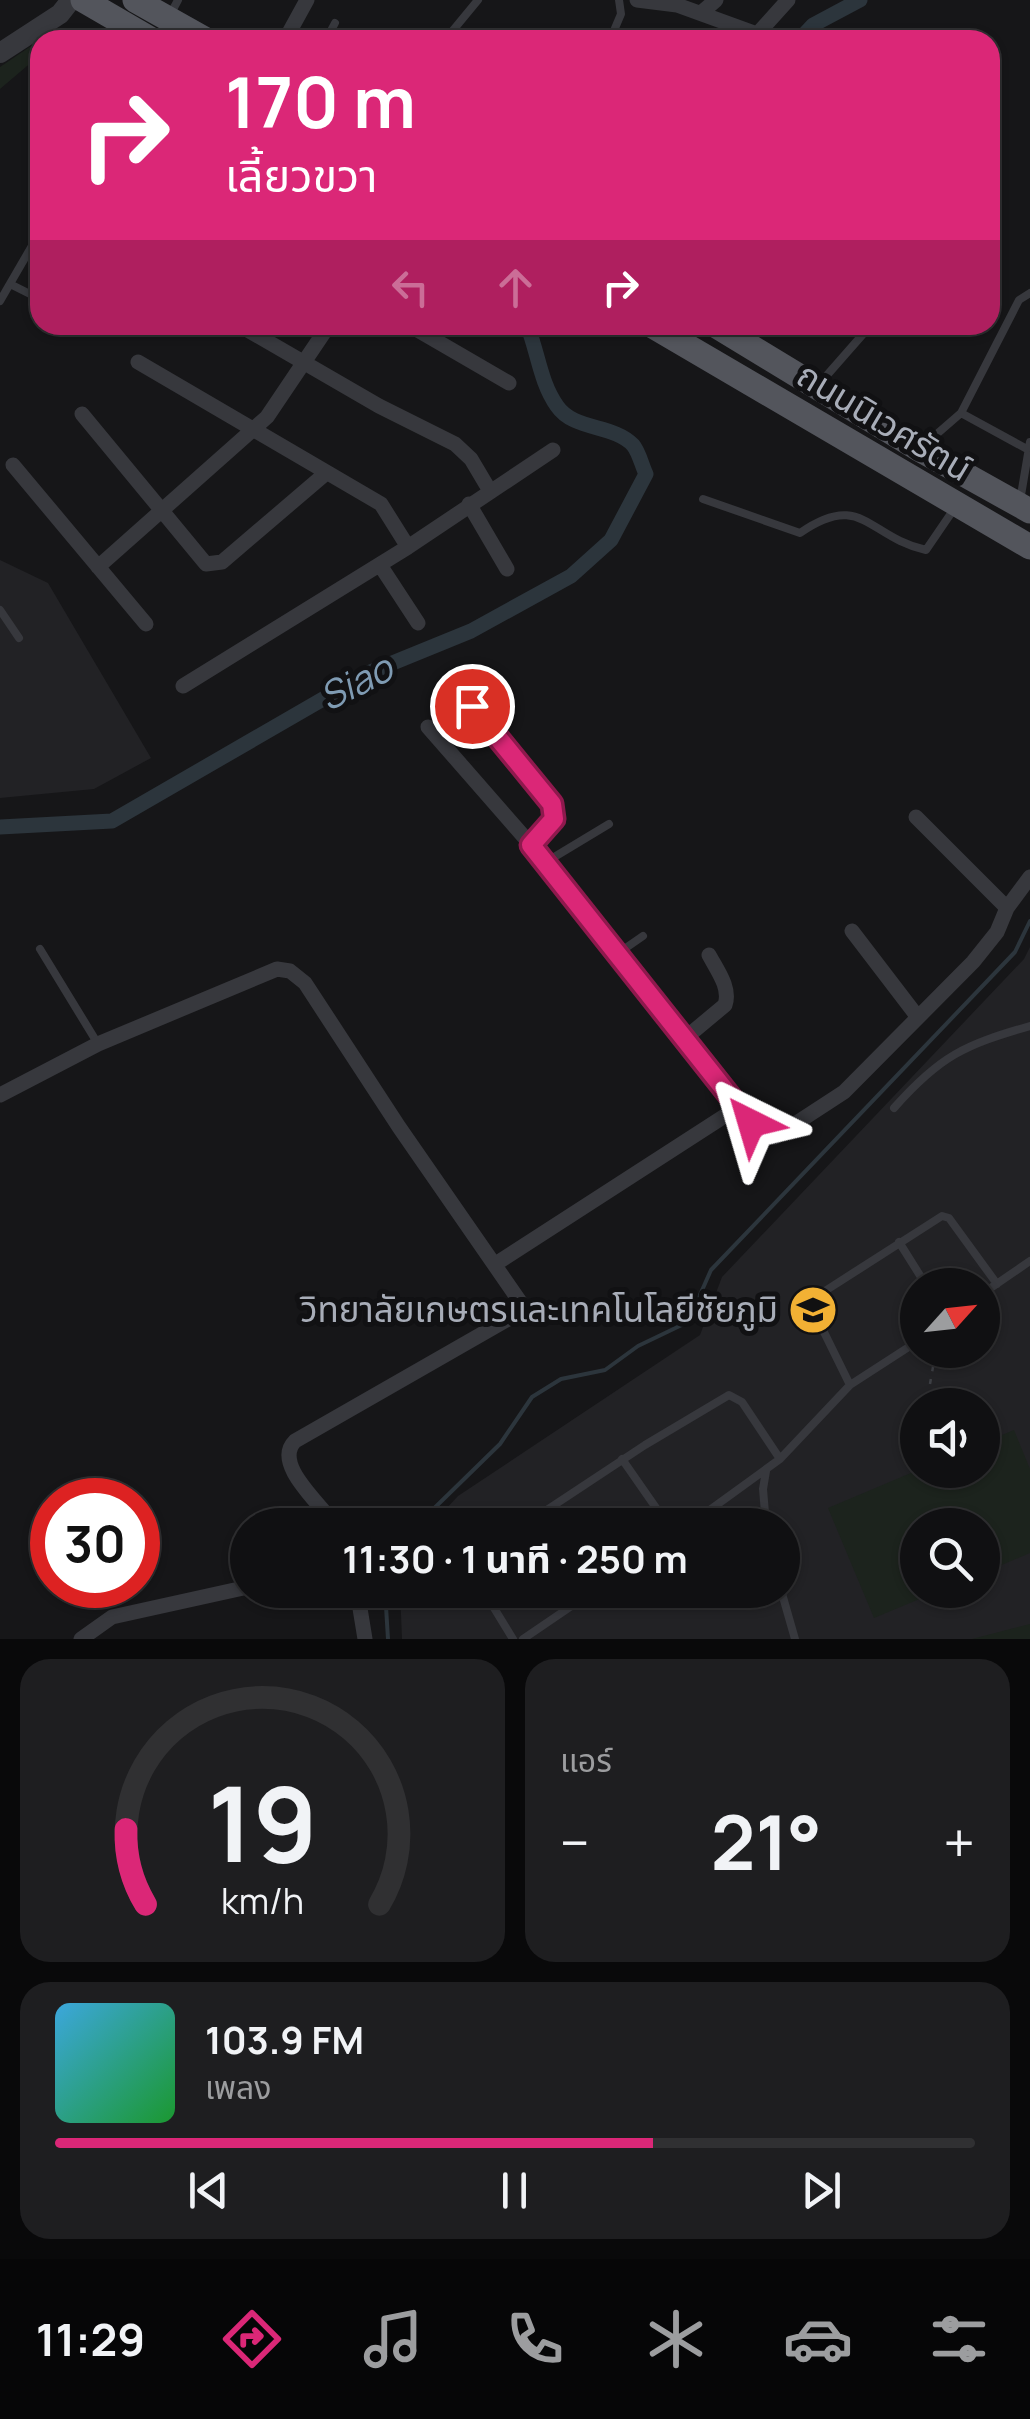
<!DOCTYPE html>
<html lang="th">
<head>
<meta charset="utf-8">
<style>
	:root { --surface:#101012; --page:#1e1e20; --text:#f1f3f6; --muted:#9c9d9f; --line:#303032; --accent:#db2777 }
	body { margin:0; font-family:Manrope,"Noto Sans Thai",sans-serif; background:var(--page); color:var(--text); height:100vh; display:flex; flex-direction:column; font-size:38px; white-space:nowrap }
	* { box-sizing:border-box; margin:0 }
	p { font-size:32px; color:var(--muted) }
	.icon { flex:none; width:55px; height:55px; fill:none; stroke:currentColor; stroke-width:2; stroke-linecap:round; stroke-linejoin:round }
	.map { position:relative; height:1639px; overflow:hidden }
	.side { display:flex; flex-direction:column; gap:20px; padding:20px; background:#09090a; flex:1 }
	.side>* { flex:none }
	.guide { position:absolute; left:30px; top:30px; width:970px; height:305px; border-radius:30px; box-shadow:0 2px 8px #0004,0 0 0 2px var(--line); background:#db2777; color:#fff; overflow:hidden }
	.needle { width:65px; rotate:63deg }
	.controls { position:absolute; left:900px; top:1268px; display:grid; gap:20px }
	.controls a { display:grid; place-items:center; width:100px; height:100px; border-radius:50%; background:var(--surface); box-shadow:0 2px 8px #0004,0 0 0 2px var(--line); font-size:50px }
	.speed { position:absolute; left:30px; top:1478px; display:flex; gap:20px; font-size:50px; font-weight:700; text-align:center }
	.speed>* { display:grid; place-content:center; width:130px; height:130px; border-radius:50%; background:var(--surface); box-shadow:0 2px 8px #0004,0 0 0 2px var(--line); line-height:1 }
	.speed .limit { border:15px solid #d22; background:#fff; color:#111 }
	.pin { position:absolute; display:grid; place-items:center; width:85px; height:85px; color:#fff; margin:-42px; border:5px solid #fff; border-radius:50%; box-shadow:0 2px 10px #0007 }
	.me { position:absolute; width:110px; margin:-55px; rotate:320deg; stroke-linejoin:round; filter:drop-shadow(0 0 8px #0008) }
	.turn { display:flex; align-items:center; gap:35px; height:210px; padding:0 30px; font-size:45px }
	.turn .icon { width:130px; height:130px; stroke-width:2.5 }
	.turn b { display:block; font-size:70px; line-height:85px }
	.lanes { display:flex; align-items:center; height:95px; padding:0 30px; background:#0003; justify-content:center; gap:50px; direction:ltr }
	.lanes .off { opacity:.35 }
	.big { font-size:75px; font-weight:700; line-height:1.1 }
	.side .card { flex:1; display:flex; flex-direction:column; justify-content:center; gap:15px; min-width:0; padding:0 35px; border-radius:30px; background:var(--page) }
	.side .dial { align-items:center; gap:0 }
	.dial svg { height:260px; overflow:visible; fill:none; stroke:var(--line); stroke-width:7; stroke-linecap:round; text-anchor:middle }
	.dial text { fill:var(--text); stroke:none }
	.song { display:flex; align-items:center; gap:30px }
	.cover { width:120px; height:120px; border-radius:15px; background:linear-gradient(135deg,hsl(200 70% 55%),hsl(130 70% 35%)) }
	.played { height:10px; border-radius:5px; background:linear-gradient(90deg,var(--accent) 65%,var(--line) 65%) }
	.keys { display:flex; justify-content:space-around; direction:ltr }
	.heat { display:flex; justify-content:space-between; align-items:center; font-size:55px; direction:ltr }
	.side .tiles { flex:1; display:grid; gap:20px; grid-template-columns:1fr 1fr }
	.card:last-child { grid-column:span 2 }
	.trip { position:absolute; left:230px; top:1508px; width:570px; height:100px; border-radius:50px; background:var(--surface); box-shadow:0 2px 8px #0004,0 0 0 2px var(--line); font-weight:700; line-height:100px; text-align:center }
	.dock { display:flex; height:160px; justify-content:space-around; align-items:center; background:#060607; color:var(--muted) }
	.dock .icon { width:70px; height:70px }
	.dock .on { color:var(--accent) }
	.dock b { font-size:45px; color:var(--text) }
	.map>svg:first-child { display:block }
	.built { fill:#222225; fill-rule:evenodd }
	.green { fill:#1c231d }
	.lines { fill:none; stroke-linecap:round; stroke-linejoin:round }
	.stream { stroke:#2c353c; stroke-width:4 }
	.canal { stroke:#2c353c; stroke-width:15 }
	.path { stroke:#3d3f44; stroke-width:2.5; stroke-dasharray:5 8; stroke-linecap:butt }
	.service { stroke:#37383d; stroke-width:8 }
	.minor { stroke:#37383d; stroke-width:15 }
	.tertiary { stroke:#37383d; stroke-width:20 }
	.primary { stroke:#53555c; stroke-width:25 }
	.route-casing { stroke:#8e194d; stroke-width:25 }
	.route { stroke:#db2777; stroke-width:18 }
	.labels { text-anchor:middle; stroke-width:10; stroke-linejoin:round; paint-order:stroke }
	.street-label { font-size:35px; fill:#a8adb8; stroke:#111113 }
	.poi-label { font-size:35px; fill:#a8adb8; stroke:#111113; text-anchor:end }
	.water-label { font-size:38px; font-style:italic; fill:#7f9bb3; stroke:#111113 }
</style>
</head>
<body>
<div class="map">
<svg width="1030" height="1639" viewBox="0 0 1030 1639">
	<rect width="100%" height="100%" fill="#161618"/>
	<path class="built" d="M0,560L48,583L151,758L94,789L0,798Z
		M1030,947V1639H402L400,1590H782V1525H431L458,1496L700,1335L722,1277L1024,959ZM918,1285H982V1350H918ZM918,1405H982V1470H918ZM918,1525H982V1590H918Z"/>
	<path class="green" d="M40,40V55L0,89V67Z
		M1014,1430L1030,1469V1553L983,1573L982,1525H918V1590H941L874,1618L828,1508L918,1470H982L983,1443Z
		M1030,1624V1639H972Z"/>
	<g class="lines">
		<path class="stream" d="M417,1525L500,1444L532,1397L561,1379L605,1370L638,1346L688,1322L711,1270L1015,952L1030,921
			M385,1590L388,1639"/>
		<path class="canal" d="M799,40L813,25L860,0
			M0,827L112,821L368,673L471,631L571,576L611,540L646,474C642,466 639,452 633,445C613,424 574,431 557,406C540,382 538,352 527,325"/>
		<path class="path" d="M930,1384L936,1350"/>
		<path class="service" d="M170,15L178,0
			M326,40L335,23
			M445,40L478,0
			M610,40L621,14L619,0
			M10,284L40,299
			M0,301L40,232
			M821,382L864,333L901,325
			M961,413L1027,449
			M923,446L961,413L1019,300L1030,293
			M703,499L800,533C862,490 868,537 926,550L954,509
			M1020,501L1030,442
			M0,610L19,638
			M546,862L609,824
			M40,949L98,1044
			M617,954L643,936
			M894,1108C940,1056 964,1045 1030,1026
			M899,1242L926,1285
			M982,1294L1030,1261
			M850,1385L820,1324L817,1310L825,1291L942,1216L949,1218L997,1284
			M622,1459L668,1525
			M766,1471L763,1489L766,1525
			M524,1525L645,1445L729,1395L742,1402L780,1459
			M689,1525L780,1459L850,1385L918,1341
			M483,1590L513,1639
			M781,1590L795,1639
			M523,1639L595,1590"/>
		<path class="minor" d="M637,0L677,5L757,34
			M701,13L716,0
			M285,40L307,0
			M752,40L788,0
			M239,325L379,406L455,444L471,459L490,491
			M409,325L509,383
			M138,362L381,504L408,547
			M82,414L206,564L222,562L325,474
			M13,465L146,624
			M469,504L507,569
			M380,565L418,623
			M98,567L267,417L329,325
			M183,686L408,547L553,450
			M472,706L552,803L554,819L531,845
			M428,727L546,862L683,1040L764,1138L775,1137L844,1092L973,962L997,932L1007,908L1030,877
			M916,817L1007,908
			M852,931L917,1016
			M683,1040L725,1005C731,988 717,970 709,955
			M0,1095L98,1044L277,969L290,971L305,983L399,1127L523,1306L522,1311L295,1441C272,1464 321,1504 335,1525
			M497,1263L737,1108
			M357,1590L365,1639
			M81,1639L112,1617L248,1587"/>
		<path class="tertiary" d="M0,53L60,14L71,0"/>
		<path class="primary" d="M83,0L152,40
			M135,0L206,40
			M651,325L1030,547
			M715,325L919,449L1030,511"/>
	</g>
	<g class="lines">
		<g class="route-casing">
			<path id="route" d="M472,706L552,804L554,819L531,845L751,1123"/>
		</g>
		<use href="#route" class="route"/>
	</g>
	<defs>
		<g id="university-disc" transform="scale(2.5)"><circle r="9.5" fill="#f2b134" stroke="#111113"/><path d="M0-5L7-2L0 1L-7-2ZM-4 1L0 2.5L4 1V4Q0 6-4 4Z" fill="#111"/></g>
	</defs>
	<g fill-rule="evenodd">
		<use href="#university-disc" x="813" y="1310"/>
	</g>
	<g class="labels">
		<g class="street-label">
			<text transform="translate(884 422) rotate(31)" y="12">ถนนนิเวศรัตน์</text>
		</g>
		<g class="poi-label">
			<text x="778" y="1322">วิทยาลัยเกษตรและเทคโนโลยีชัยภูมิ</text>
		</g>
		<g class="water-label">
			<text transform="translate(356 683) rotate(-27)" y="13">Siao</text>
		</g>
	</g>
</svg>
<div class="controls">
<a><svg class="needle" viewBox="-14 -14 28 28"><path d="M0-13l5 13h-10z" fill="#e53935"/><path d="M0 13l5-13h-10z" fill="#9c9d9f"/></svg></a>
<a><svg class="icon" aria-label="sound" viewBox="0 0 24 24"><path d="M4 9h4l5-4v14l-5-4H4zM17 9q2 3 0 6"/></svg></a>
<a><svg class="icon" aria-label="search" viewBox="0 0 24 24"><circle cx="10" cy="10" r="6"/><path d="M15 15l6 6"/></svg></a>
</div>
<div class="speed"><div class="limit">30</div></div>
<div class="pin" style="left:472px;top:706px;background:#d93025"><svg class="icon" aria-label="arrive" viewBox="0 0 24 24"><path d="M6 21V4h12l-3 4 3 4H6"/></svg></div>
<svg class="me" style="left:751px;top:1123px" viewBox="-20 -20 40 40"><path d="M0-17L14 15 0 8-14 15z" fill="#db2777" stroke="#fff" stroke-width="4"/></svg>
<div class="trip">11:30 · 1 นาที · 250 m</div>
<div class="guide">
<div class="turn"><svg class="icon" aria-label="right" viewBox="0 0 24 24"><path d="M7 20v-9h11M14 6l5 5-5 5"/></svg><div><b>170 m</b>เลี้ยวขวา</div></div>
<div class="lanes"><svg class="icon off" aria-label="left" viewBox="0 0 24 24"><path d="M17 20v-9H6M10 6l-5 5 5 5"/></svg><svg class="icon off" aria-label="ahead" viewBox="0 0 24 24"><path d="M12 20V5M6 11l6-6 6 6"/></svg><svg class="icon" aria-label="right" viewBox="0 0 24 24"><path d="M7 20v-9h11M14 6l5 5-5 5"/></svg></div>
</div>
</div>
<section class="side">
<div class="tiles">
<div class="card dial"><svg viewBox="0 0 100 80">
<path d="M14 69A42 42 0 1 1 86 69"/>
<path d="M14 69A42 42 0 0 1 8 46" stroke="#db2777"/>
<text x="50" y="56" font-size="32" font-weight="700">19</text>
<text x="50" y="72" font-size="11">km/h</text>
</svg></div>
<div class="card"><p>แอร์</p>
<div class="heat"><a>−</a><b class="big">21°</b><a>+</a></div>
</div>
<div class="card">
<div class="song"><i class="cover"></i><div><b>103.9 FM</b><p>เพลง</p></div></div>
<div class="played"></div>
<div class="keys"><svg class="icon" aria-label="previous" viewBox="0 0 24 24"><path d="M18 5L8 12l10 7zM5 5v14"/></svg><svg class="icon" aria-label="pause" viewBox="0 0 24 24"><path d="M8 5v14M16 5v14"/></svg><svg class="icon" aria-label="next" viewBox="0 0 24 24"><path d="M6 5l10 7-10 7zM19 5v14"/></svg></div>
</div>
</div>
</section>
<nav class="dock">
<b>11:29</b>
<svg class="icon on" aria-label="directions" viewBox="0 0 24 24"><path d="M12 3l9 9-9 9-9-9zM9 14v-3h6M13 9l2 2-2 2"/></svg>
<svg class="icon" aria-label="music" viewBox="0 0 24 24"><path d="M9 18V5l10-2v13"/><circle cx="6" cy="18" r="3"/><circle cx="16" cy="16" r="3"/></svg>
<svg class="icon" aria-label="phone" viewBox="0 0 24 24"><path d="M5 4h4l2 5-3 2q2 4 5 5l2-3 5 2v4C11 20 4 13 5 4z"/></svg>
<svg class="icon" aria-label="climate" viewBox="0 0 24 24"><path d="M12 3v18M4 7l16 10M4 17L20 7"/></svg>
<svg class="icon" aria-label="car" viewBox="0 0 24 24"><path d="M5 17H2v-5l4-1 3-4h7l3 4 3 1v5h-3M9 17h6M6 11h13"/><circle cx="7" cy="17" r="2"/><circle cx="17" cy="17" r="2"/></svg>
<svg class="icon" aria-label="filters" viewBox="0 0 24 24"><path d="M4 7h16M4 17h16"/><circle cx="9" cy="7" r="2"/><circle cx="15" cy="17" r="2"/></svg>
</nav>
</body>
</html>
